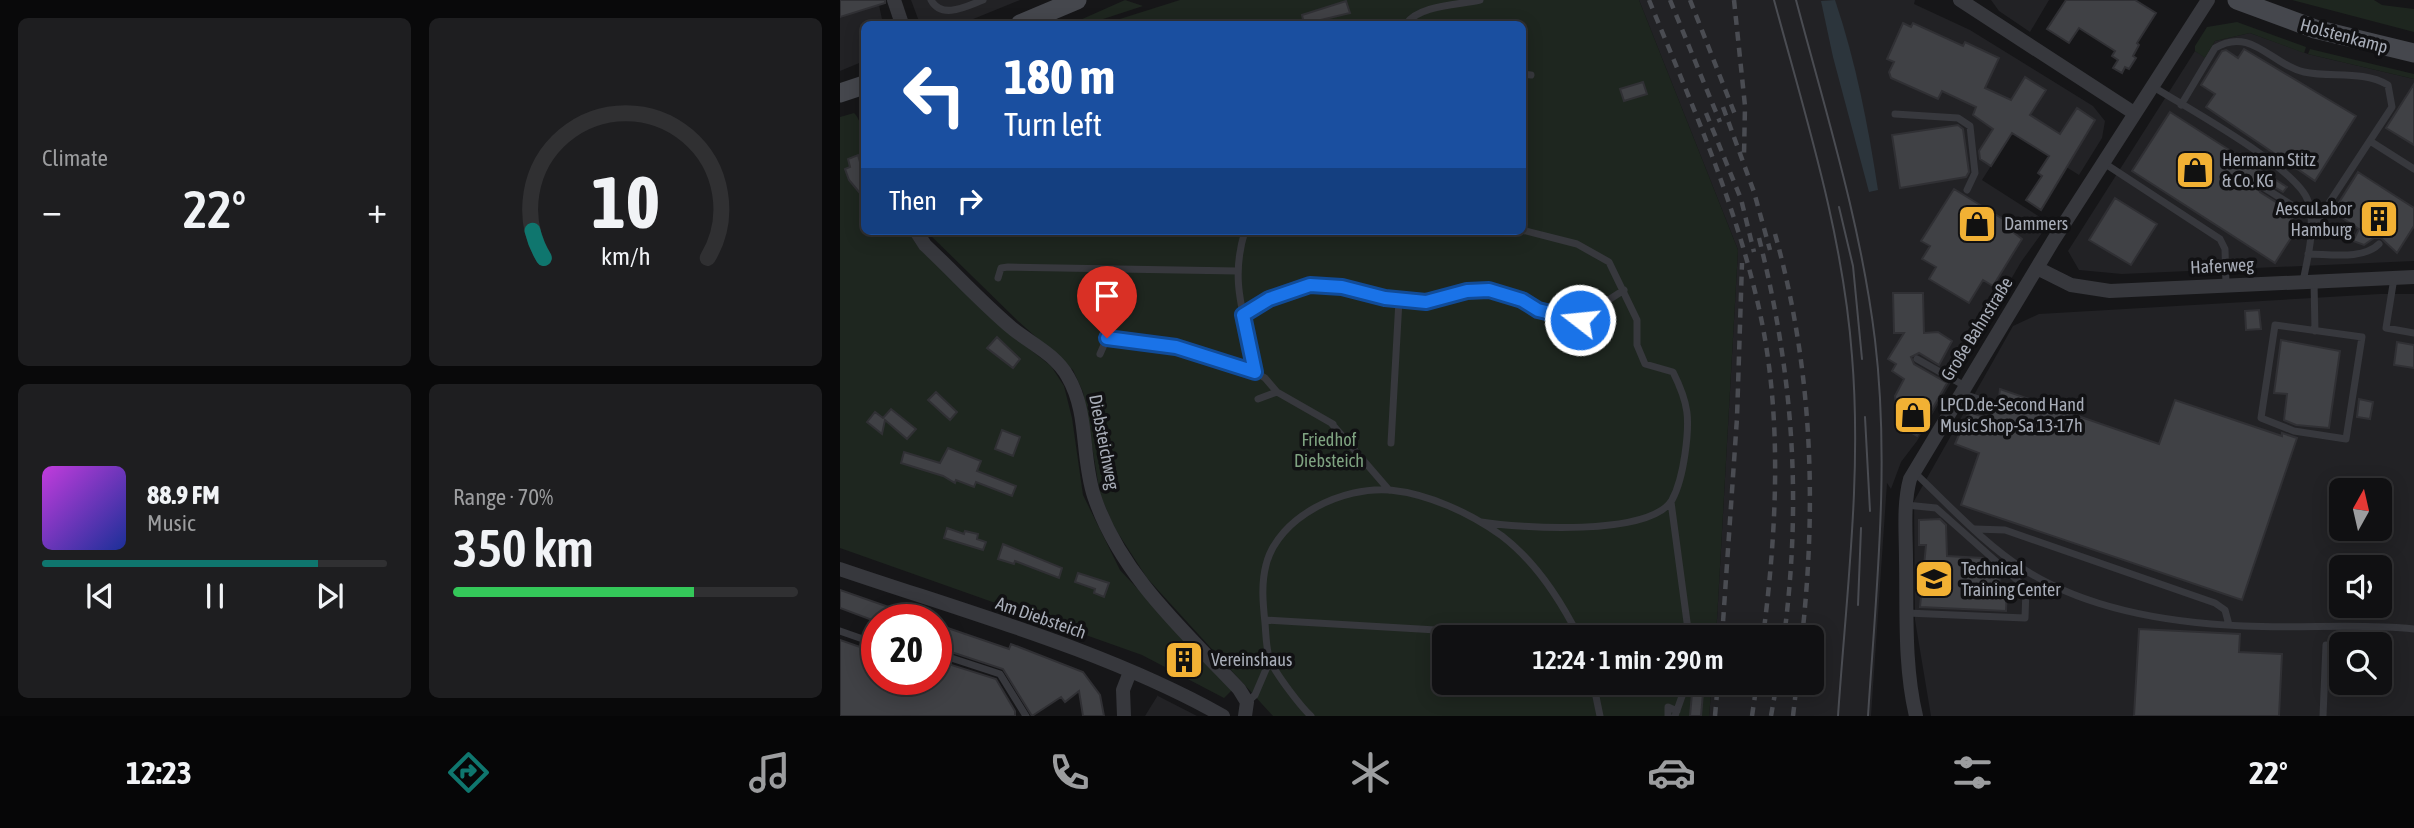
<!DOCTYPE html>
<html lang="en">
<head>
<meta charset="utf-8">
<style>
	:root { --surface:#101012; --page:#1e1e20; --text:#f1f3f6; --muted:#9c9d9f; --line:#303032; --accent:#0f766e }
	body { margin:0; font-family:"Asap Condensed",sans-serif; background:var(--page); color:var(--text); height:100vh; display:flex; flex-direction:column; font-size:26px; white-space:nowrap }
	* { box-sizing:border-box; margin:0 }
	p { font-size:23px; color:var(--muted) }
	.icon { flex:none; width:38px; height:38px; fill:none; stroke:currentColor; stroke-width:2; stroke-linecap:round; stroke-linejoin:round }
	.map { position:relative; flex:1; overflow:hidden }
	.panel { display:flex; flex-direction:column; gap:18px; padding:18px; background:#09090a; width:840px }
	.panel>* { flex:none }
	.guide { position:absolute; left:21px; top:21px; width:665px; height:214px; border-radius:10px; box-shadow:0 4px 18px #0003,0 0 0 2px var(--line); background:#1a4fa0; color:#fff; overflow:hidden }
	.needle { width:46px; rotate:8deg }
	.tools { position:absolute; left:1489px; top:478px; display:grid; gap:14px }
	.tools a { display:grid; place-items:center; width:63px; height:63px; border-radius:10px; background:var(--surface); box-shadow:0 4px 18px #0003,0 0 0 2px var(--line); font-size:35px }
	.speed { position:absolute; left:21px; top:604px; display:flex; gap:14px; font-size:35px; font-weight:700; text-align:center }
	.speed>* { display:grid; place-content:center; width:91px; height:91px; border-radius:50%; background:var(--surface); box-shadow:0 4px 18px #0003,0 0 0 2px var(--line); line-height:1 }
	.speed .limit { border:10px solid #d22; background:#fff; color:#111 }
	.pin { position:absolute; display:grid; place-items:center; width:60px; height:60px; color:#fff; margin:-72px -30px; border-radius:50% 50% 50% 0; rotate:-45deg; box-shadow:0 0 7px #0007 }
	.pin .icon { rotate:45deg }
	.me { position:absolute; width:77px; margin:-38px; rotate:286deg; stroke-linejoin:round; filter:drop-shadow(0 0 5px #0008) }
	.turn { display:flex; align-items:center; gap:24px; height:147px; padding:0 28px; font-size:32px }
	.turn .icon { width:91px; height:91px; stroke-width:2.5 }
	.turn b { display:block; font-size:49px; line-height:60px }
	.then { display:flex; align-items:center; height:66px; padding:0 28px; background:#0003; gap:14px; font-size:26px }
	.big { font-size:52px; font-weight:600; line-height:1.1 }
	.panel .card { flex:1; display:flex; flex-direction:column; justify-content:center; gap:10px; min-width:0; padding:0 24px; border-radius:10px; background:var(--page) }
	.panel .dial { align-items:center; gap:0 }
	.dial svg { height:182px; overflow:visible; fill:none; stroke:var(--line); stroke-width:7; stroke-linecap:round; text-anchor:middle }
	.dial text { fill:var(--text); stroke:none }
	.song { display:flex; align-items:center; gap:21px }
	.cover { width:84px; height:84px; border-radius:10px; background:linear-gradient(135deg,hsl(290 70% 55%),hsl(230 70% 35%)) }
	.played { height:7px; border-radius:4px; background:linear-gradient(90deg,var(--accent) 80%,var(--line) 80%) }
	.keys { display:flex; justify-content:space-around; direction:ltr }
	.heat { display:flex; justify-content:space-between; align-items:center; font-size:38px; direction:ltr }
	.charge { height:10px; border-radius:5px; background:linear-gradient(90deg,#34c759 70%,var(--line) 0) }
	.panel .tiles { flex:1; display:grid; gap:18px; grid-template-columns:repeat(2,1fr) }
	.trip { position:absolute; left:592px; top:625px; width:392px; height:70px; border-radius:10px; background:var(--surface); box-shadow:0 4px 18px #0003,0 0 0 2px var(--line); font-weight:600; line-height:70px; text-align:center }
	.menu { display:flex; height:112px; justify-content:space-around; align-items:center; background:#060607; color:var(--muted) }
	.menu .icon { width:49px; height:49px }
	.menu .on { color:var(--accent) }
	.menu b { font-size:32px; color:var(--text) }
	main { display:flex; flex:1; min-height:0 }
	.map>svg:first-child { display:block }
	.built { fill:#222225; fill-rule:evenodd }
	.green { fill:#1e261f }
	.water { fill:#2c353c }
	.building { fill:#404145; stroke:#303034; stroke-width:2 }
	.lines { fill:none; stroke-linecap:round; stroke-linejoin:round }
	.service { stroke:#37383d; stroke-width:7 }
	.minor { stroke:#37383d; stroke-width:14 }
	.secondary { stroke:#45474d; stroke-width:19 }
	.tram { stroke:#4a4c52; stroke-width:2 }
	.rail { stroke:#4a4c52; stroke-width:4.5; stroke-dasharray:9 7; stroke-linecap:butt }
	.route-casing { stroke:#114b97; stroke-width:18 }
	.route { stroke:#1a73e8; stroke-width:12 }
	.labels { text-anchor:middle; stroke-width:7; stroke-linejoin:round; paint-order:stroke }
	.street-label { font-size:18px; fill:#a8adb8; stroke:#111113 }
	.poi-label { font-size:18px; fill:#a8adb8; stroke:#111113; text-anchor:start }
	.park-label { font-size:18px; fill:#7fa381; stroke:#111113 }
</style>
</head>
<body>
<main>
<section class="panel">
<div class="tiles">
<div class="card"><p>Climate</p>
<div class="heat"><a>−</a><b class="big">22°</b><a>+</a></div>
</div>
<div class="card dial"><svg viewBox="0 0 100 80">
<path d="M14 69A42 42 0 1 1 86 69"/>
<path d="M14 69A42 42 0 0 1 9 57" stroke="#0f766e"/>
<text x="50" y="56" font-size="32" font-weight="700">10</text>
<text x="50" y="72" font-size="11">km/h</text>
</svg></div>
<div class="card">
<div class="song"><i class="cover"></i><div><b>88.9 FM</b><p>Music</p></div></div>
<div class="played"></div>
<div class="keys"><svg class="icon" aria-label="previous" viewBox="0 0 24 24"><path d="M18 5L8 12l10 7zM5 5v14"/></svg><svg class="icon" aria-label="pause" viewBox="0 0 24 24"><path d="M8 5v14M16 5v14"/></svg><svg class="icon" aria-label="next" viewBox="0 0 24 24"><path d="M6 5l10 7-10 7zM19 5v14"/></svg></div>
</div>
<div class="card"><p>Range · 70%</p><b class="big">350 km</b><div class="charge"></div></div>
</div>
</section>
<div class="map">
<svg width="1574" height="716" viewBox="0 0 1574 716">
	<rect width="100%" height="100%" fill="#161618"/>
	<path class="built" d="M0,0H38L43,24H24V61L0,71Z
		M71,0H180L121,24H80Z
		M799,0H1075L1074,4L1130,30L1253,106L1265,121L1262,138L1239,175L1172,133L1142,180L1209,223L1181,262L1077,441L1061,462L1051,489L1047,483L1031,716H869L872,683L971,682V637H876L898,250Z
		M1151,0H1209L1190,32L1159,11Z
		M1410,33L1468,54L1574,79V261L1282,274L1239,270L1228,251L1355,51L1365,57L1375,41Z
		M1540,294H1574V716H1091L1075,620L1074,501L1173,326L1199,314ZM1502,490H1540V528H1502ZM1502,567H1540V606H1502ZM1502,644H1540V682H1502Z
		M318,695V696L357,716H305Z"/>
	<path class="green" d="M285,0L303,6L248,24H231Z
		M340,0H799L898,250L876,637H604V682L872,683L869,716H433L307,578L274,527L260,494L243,392L233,370L178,321L86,231H682V24H264Z
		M1452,0H1534L1542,5L1574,9V32Z
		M1397,22L1466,47L1464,53L1410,33L1375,41L1365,58L1355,51V46L1367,27Z
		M1470,49L1574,74V79L1468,54Z
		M14,113C32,130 24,205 24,231H68L79,248L168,332L211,366L224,386L232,418L243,495L280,570L392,690L384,698L302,655L0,548V117Z"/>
	<path class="water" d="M995,0C1016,62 1028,125 1038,190L1029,192L993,57L981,1Z"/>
	<path class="building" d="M0,0H45V3L0,17Z
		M1226,0H1295L1316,13L1297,43L1299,45L1293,56L1296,58L1289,69L1285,67L1282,73L1273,68L1278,60L1272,56L1275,51L1239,28L1229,43L1207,29Z
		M506,1L510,13L464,24L462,15Z
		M1063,23L1071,27L1073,23L1123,46L1125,42L1159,58L1145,88L1171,100L1185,77L1206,90L1190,115L1220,134L1237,108L1255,120L1201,210L1186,200L1202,176L1198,173L1209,156L1172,133L1151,166L1140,159L1139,151L1153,129L1133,115L1136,107L1102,91L1098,99L1051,78L1049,72L1054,62L1047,59Z
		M1404,49L1516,116L1475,181L1366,107L1375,94L1361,85L1382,51L1386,50L1398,58Z
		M803,82L807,94L784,101L780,89Z
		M1574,84V145L1546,128Z
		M1330,112L1447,187L1443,192L1424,181L1417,186L1420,192L1455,214L1450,222L1458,227L1435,263L1292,171Z
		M1118,125L1123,129L1129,172L1126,177L1060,188L1052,135Z
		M18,155L24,176V198L9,180L5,169L10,167L8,159Z
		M1518,172L1574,208V226L1557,253L1541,238H1534L1524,245L1513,241L1519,229L1493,212Z
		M1114,189L1176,227L1173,232L1182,239L1153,286L1143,280L1129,303L1089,279L1096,267L1082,259L1090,246L1081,241Z
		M1275,198L1317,224L1291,265L1249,240Z
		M1053,293H1083L1084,333L1098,332L1112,341L1099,365L1079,353L1071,357L1074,364L1107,383L1077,436L1058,425L1055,396L1064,379L1052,371L1056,364L1048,359L1064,333H1054Z
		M1419,310L1421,329L1406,330L1405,311Z
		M157,337L180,359L173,368L147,348Z
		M1441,340L1500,351L1489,428L1456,425L1444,420L1447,394L1434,393Z
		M1557,342L1574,345V368L1554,365Z
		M1160,389L1319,444L1335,400L1442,436V433L1457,438L1402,600L1121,505L1139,453L1115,444L1129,412L1150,419L1153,410L1158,407Z
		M96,392L117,412L110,420L88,400Z
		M1519,399L1533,402L1530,419L1517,417Z
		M51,409L76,429L67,439L45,420L42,434L27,422L35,412L43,418Z
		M162,430L180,437L173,456L155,449Z
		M108,448L141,461L137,471L176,486L172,496L136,482L134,487L116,480L115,483L103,476L61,463L64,452L100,463Z
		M1100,519L1106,525L1107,556L1143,558L1146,568H1155L1160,573L1159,589H1167L1166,611L1080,607L1086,545H1079V520Z
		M107,528L124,534L125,531L138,534L137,539L146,542L143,550L104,538Z
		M163,544L222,568L219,578L175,561L174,564L158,559Z
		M238,573L269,583L264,597L254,593L255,589L235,582Z
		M0,590L80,618V620H32L0,608Z
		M96,624L169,649L171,644L243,672L260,695L264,716H243L239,691L225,702L221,697L192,716L163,669L96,647Z
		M1299,629L1400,634L1399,652L1442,654L1439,716H1294Z
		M0,640L37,653V679H96V660L156,679L175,711V716H0Z
		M336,648L360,663L361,668L356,677L329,663Z
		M853,682H864L861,716H850Z"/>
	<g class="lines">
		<path class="service" d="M91,0C102,20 127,6 143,0
			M566,24C579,5 619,5 640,0
			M682,74L691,75
			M1312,86C1345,107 1458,168 1468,201C1476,226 1468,257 1463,281
			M1341,105L1375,48C1411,26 1432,65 1464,72C1492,78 1522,70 1548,85L1552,107L1470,232
			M1055,114L1118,118L1130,126L1135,173L1127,190
			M1530,141L1574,169
			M1264,163L1380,239L1385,249L1386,285
			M1423,187L1458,209L1470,211
			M405,231C388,285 407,319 415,372L425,378L437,392L493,424
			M1468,254C1490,254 1523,260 1539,244
			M158,278L161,268L168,267L397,271
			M1554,278L1546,328L1574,333
			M1474,281L1475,331
			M403,315C424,302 448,287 472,285C510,282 546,302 584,302C607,301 628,285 652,291C683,299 721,325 753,316V310L784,290
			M1435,325L1522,337L1506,439L1454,431L1421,418Z
			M260,354L267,338C319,341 366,356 415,372
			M1077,359L1125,386
			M1121,393L1153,404
			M418,399L437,392
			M492,424L549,490
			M551,443L559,300
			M1074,472C1109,505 1144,544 1185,570C1248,610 1331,623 1404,626C1461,629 1517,623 1574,629
			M831,502L849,637
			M1066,505L1096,508L1186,588L1185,618L1067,613
			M641,522C679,528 809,537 832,500C839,487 843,468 845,454C850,419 849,404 833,372L805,364L797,345V320L769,262L737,244L682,230
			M1135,529L1165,530L1375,603L1385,610L1389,625
			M425,620L718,637
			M0,631L37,644
			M96,653L160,674L186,716
			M753,682L760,716
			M407,702L415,695L430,660
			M471,716C461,707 435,673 430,660C426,650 426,634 425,623C423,604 421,584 426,565C438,516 504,486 550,490C589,494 630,513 662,536C696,562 720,599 739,637
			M828,716V707L837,711
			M835,716L847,682
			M1483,716L1486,645"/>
		<path class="minor" d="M54,0L62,24
			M1120,0L1294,113
			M76,231L85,245C114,272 142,303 173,329C192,344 216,355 228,377C249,413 241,457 254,496C280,574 343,630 399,689L407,702L405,716
			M1197,268L1231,285L1270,291L1574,277
			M0,569C126,612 268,651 383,716
			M284,716L283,690L290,672
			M1076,716C1064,666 1067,611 1066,560C1066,533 1063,505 1070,479L1213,241L1368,0"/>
		<path class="secondary" d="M1397,0L1475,29L1574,53
			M180,24L237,0
			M0,93L24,85"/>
		<path class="tram" d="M934,0C966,118 1003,234 1012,356C1022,476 1006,597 998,716
			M956,0C986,113 1021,224 1035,340C1050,464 1036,593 1028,716
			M999,207L1013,266L1022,359
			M1025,417L1030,511
			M1018,605L1021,528"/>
		<path class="rail" d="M809,0C850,100 894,199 918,304C943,412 937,529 923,637
			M830,0L880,122
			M850,0L896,117
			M894,0L905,106L904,155
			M883,107L914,192L930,250
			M866,113L901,199L914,252
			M935,234C972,366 977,501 962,637
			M919,238C953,373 962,499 944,637
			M882,637L897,418L902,263
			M875,716L878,682
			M912,716L917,682
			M931,716L937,682
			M953,716L957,682"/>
	</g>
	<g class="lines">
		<g class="route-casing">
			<path id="route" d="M267,338L336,347L415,372L403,315L429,299L470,285L502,287L545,298L586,302L627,291L649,290L682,300L698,310L740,320"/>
		</g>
		<use href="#route" class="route"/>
	</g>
	<defs>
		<g id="shop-square" transform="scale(2.0125)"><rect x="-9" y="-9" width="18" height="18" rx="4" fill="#f2b134" stroke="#111113"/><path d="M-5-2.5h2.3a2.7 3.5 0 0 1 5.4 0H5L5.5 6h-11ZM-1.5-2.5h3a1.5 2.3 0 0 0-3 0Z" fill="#111"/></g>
		<g id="building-square" transform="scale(2.0125)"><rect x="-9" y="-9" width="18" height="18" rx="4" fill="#f2b134" stroke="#111113"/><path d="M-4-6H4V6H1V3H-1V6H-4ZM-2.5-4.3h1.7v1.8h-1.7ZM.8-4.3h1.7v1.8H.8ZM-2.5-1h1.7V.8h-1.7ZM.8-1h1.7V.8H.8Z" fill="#111"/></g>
		<g id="university-square" transform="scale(2.0125)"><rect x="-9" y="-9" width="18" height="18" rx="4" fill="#f2b134" stroke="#111113"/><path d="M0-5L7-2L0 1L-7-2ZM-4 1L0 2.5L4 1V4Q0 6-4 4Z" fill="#111"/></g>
	</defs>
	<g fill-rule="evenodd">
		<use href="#shop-square" x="1355" y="170"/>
		<use href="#building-square" x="1539" y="219"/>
		<use href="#shop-square" x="1137" y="224"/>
		<use href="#shop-square" x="1073" y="415"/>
		<use href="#university-square" x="1094" y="579"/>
		<use href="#building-square" x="344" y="660"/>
	</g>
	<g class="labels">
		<g class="street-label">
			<text transform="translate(1504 36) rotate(15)" y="6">Holstenkamp</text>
			<text transform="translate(1382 266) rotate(-3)" y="6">Haferweg</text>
			<text transform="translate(1137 329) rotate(-58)" y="6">Große Bahnstraße</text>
			<text transform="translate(264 442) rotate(79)" y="6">Diebsteichweg</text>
			<text transform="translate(201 618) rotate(19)" y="6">Am Diebsteich</text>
		</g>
		<g class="poi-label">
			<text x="1382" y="166">Hermann Stitz<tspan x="1382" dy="21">&amp; Co. KG</tspan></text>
			<text x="1512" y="215" text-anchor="end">AescuLabor<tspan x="1512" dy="21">Hamburg</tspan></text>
			<text x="1164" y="230">Dammers</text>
			<text x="1100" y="411">LPCD.de-Second Hand<tspan x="1100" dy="21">Music Shop-Sa 13-17h</tspan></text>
			<text x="1121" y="575">Technical<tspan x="1121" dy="21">Training Center</tspan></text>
			<text x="371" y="666">Vereinshaus</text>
		</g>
		<g class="park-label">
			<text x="489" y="446">Friedhof<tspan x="489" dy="21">Diebsteich</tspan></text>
		</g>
	</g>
</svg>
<div class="tools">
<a><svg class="needle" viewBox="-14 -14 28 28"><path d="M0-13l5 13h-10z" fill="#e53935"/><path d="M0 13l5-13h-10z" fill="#9c9d9f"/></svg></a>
<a><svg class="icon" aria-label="sound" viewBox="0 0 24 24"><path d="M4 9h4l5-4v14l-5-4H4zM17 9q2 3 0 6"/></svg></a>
<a><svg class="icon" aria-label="search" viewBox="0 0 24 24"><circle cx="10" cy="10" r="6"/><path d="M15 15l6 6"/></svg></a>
</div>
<div class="speed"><div class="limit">20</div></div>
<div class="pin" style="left:267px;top:338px;background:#d93025"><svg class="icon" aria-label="arrive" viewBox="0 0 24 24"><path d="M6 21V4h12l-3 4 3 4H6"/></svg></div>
<svg class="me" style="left:740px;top:320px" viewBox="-20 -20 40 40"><circle r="17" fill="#1a73e8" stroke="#fff" stroke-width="3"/><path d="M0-11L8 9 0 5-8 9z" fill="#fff"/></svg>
<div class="trip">12:24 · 1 min · 290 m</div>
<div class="guide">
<div class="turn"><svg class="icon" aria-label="left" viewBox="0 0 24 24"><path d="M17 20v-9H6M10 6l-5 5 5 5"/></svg><div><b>180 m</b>Turn left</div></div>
<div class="then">Then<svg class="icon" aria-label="right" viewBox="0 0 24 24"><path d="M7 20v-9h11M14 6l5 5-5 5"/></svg></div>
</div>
</div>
</main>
<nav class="menu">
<b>12:23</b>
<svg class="icon on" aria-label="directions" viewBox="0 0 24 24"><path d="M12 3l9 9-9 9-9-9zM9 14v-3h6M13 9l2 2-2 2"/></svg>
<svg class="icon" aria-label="music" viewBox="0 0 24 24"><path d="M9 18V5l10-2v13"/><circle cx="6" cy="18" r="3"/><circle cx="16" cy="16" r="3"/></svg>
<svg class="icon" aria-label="phone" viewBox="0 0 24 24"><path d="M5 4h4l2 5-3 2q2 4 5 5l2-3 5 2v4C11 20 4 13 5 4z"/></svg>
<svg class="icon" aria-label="climate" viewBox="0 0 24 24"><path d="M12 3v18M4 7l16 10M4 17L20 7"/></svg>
<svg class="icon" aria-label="car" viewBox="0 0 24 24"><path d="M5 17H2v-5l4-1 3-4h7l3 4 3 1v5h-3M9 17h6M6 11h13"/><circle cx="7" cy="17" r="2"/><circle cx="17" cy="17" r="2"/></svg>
<svg class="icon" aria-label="filters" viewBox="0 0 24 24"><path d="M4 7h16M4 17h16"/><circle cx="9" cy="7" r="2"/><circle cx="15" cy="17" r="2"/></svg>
<b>22°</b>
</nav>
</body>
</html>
